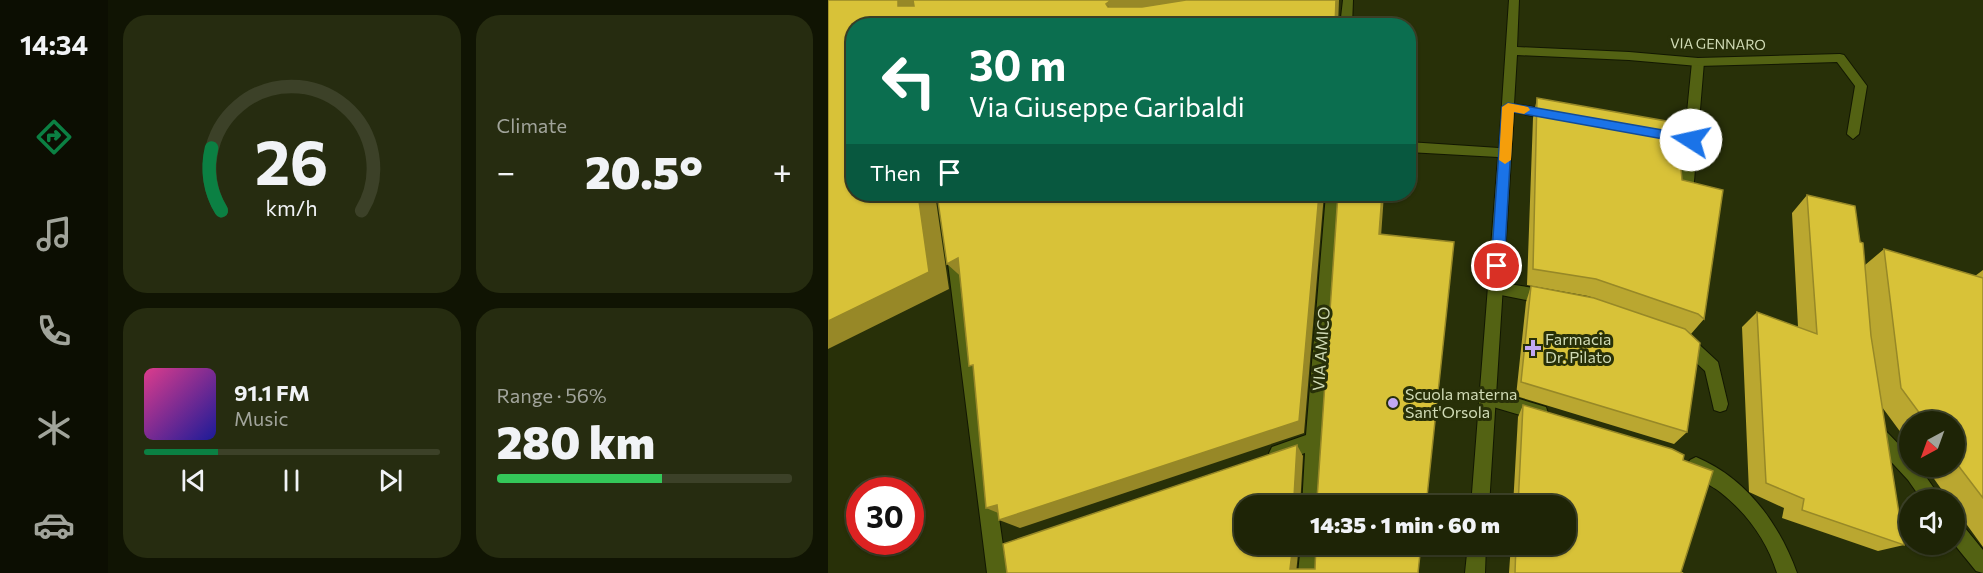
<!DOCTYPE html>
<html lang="en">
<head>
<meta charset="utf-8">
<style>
	:root { --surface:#1e2406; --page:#262c10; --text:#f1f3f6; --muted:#a1a49b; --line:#3c4128; --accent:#0b8043 }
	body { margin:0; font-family:Commissioner,sans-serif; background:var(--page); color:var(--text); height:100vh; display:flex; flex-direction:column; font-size:22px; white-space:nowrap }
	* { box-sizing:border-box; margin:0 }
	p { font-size:20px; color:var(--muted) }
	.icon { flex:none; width:33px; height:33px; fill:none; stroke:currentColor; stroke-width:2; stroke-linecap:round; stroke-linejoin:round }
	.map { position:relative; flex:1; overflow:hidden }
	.sheet { display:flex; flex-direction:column; gap:15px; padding:15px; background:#101403; width:720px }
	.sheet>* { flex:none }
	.top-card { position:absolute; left:18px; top:18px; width:570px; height:183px; border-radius:24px; box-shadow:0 2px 4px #0004,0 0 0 2px var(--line); background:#0b6e4f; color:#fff; overflow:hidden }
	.needle { width:39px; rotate:221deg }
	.buttons { position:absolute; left:1071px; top:411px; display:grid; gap:12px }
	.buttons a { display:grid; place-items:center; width:66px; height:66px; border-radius:50%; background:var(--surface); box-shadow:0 2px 4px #0004,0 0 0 2px var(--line); font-size:30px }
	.speed { position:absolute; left:18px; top:477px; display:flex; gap:12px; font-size:30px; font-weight:700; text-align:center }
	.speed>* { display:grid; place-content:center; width:78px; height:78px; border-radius:50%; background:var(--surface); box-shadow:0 2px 4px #0004,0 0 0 2px var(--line); line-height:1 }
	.speed .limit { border:9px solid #d22; background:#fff; color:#111 }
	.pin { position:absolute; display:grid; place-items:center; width:51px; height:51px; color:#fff; margin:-26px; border:3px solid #fff; border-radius:50%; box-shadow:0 2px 6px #0007 }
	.me { position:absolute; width:66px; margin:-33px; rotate:280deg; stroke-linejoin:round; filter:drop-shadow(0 0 4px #0008) }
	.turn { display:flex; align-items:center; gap:21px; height:126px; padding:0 24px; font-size:27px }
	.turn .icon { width:78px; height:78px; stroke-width:2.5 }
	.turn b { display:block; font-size:42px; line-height:51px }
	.then { display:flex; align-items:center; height:57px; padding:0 24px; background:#0003; gap:12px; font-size:22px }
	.big { font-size:45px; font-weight:800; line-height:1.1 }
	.sheet .widget { flex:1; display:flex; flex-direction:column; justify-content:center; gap:9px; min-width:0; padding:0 21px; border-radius:24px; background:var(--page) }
	.sheet .dial { align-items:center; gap:0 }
	.dial svg { height:156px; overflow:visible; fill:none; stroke:var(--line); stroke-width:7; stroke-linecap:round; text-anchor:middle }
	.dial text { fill:var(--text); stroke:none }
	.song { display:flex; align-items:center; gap:18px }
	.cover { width:72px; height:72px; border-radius:9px; background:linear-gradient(135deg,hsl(330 70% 55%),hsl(240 70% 35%)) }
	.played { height:6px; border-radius:3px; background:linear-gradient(90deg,var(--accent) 25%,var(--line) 25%) }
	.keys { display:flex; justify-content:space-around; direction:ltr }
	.heat { display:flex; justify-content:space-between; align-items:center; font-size:33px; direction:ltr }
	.charge { height:9px; border-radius:4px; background:linear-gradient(90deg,#34c759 56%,var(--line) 0) }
	.sheet .tiles { flex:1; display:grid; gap:15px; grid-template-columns:repeat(2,1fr) }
	.trip { position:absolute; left:406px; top:495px; width:342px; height:60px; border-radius:24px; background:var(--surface); box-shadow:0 2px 4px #0004,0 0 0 2px var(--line); font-weight:800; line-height:60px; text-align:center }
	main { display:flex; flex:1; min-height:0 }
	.dock { display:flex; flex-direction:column; width:108px; justify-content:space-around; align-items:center; background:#0c0e02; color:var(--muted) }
	.dock .icon { width:42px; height:42px }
	.dock .selected { color:var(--accent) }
	.dock b { font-size:27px; color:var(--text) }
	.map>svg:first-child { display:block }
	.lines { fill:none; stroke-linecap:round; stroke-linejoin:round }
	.lane-casing { stroke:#121702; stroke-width:2 }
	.street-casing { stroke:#121702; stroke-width:2 }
	.lane { fill:#536213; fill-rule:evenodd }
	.street { fill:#536213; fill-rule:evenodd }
	.wall { fill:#baa730 }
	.shaded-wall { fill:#978827 }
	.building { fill:#d8c238; stroke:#978827; stroke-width:1.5 }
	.route { fill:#1a73e8; stroke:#114b97; stroke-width:1.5 }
	.slow { fill:#f59e0b }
	.poi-dot { fill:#c2a8f2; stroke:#283008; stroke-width:2 }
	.labels { text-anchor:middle; stroke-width:6; stroke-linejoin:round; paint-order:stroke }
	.far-street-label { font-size:14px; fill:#d1dbb6; stroke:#283008 }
	.poi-label { font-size:16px; fill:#d1dbb6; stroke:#283008; text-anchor:start }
	.street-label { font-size:16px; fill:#d1dbb6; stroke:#283008 }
</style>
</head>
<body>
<main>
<nav class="dock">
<b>14:34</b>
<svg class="icon selected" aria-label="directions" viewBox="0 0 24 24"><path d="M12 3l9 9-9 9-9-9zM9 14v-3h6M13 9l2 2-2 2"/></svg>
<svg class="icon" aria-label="music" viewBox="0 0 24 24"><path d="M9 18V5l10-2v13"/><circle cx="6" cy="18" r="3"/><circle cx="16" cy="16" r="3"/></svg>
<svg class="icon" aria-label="phone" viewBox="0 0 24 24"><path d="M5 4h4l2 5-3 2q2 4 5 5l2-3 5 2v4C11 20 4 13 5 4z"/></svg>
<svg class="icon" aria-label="climate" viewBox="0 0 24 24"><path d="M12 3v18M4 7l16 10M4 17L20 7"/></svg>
<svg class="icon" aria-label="car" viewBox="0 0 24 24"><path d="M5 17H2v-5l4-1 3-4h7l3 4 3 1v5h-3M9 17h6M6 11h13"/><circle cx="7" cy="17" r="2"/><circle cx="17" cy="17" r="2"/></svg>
</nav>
<section class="sheet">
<div class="tiles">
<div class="widget dial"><svg viewBox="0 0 100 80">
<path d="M14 69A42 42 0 1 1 86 69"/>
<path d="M14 69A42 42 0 0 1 9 37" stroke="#0b8043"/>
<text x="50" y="56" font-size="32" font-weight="700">26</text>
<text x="50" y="72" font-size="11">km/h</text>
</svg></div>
<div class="widget"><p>Climate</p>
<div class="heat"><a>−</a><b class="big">20.5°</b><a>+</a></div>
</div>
<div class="widget">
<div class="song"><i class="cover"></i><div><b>91.1 FM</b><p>Music</p></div></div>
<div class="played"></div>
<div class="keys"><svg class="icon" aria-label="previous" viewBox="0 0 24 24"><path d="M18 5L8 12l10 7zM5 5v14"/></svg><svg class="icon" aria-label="pause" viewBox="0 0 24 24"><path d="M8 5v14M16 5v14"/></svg><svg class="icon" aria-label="next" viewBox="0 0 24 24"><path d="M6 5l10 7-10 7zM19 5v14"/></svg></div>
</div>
<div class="widget"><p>Range · 56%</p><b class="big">280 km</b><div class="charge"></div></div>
</div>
</section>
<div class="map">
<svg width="1155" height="573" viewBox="0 0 1155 573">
	<rect width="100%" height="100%" fill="#283008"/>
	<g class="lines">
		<g class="lane-casing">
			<path id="lane" d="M870,58L876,62L865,193L858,198L851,193L864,62Z
				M668,282L718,290L723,292L726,297L723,302L718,304L663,293L660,288L663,283Z
				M857,335L863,337L890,362L900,404L898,410L892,412L886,410L877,371L851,347L849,342L851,337Z
				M661,390L718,407L720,413L718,419L712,421L655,404L653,398L655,392Z
				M868,457C918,478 951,523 969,573H949C939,541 919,513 892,492C882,484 864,478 859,466L862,460Z"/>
		</g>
		<g class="street-casing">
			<path id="street" d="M515,0H525L524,26H512Z
				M681,0H691L689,47L801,52L870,58L1012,54L1016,55L1039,86L1031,134L1025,139L1019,134L1027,86L1009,62L870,66L801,60L689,55L686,104L724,110L730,115L724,120L686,112L661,506H643L670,157L580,152V142L671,148Z
				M830,129L863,135L869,140L863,145L825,137L824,134Z
				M498,194H512L492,506H474L477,453L450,462L444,459L441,453L444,447L478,435Z
				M126,249L131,251L133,255L179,573H159L119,255L121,251Z
				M1048,425L1054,427L1082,456V466L1092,468L1114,500H1094L1080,480L1042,439L1039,433L1042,427Z
				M1126,521L1133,523L1155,550V573L1148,571L1126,544Z
				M473,544H491L490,573H470Z
				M640,544H658L657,573H637Z"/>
		</g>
		<use href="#lane" class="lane"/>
		<use href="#street" class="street"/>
	</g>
	<path class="wall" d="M709,98L854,180L876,319L863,334L859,432L846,444L688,396L698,302L703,286L778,302L760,296L699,285L705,118Z
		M979,195L1032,242L1037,265L1056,249L1147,276L1155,270V547L1126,507V500H1121L1097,466H1126V422H1082V445L1054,407L1076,545L1050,551L954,518L956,508L921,492L914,327L929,312L970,327L964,213Z
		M695,405L855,460L853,572L855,573H681L683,544H738V506H685L690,417Z"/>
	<path class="shaded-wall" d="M70,0H85L86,26L70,6Z
		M283,0H427L295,20L278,4Z
		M508,0H511L510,26H507Z
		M90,194H107L121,289L0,349V321Z
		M491,194H496L476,433L192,528L171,520Z
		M554,194H556L552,251L551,234Z
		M130,258L138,281L119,264Z
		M469,445L475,456L472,506L466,497Z
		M169,505L180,517L158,508Z
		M465,544H471L468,573L462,569Z"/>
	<path class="building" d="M0,0H70V6H86L85,0H283L278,4L280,7H314L358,0H508L507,26H26V194H90L101,272L0,321Z
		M709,98L849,123L854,180L895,190L876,319L870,314L768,279L705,269Z
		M109,194H491L471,421L171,520L169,505L158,508L145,365L141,366L130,258L119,264Z
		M510,194H554L551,234L626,242L598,506H417V544H465L462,569H487L488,544H593L590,573H179L175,544L469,445L466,497L468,499H489Z
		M979,195L1027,206L1032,242L1035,243L1043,336L1076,545L974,510L976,499L938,483L929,312L989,334Z
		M1056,249L1155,278V498L1126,460V422H1098L1073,388Z
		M703,286L766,298L857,329L872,343L859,432L693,382Z
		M695,405L844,449L856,455L855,460L885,471L853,572L855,573H687L688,544H738V506H690Z"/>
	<path class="route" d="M680,103L863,135L869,140L863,144L685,112L676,266L669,271L663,266L674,107Z"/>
	<path class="slow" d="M680,103L700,107L702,110L696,114L686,112L683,160L677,164L671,160L674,107Z"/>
	<g class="poi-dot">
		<path d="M702 339h6v6h6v6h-6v6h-6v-6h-6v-6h6z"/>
		<circle cx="565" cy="403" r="6"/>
	</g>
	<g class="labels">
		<g class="far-street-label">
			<text transform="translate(890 44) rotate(1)" y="5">VIA GENNARO</text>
		</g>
		<g class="poi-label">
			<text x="717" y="345">Farmacia<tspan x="717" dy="18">Dr. Pilato</tspan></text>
			<text x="577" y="400">Scuola materna<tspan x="577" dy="18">Sant'Orsola</tspan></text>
		</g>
		<g class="street-label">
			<text transform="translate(493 349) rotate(-86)" y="6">VIA AMICO</text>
		</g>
	</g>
</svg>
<div class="buttons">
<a><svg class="needle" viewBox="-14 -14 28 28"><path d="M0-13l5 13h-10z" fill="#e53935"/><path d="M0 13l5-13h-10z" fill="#a1a49b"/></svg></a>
<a><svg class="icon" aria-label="sound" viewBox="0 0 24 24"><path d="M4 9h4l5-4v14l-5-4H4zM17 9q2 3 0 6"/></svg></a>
</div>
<div class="speed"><div class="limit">30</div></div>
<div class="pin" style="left:669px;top:266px;background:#d93025"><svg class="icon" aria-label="arrive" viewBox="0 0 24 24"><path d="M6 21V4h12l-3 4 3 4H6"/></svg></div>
<svg class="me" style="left:863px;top:140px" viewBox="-20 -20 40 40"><circle r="19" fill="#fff"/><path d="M0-13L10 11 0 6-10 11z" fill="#1a73e8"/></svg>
<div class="trip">14:35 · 1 min · 60 m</div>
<div class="top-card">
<div class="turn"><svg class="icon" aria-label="left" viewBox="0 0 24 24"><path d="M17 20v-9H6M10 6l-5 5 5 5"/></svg><div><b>30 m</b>Via Giuseppe Garibaldi</div></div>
<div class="then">Then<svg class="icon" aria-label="arrive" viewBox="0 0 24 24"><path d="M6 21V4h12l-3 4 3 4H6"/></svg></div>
</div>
</div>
</main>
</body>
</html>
